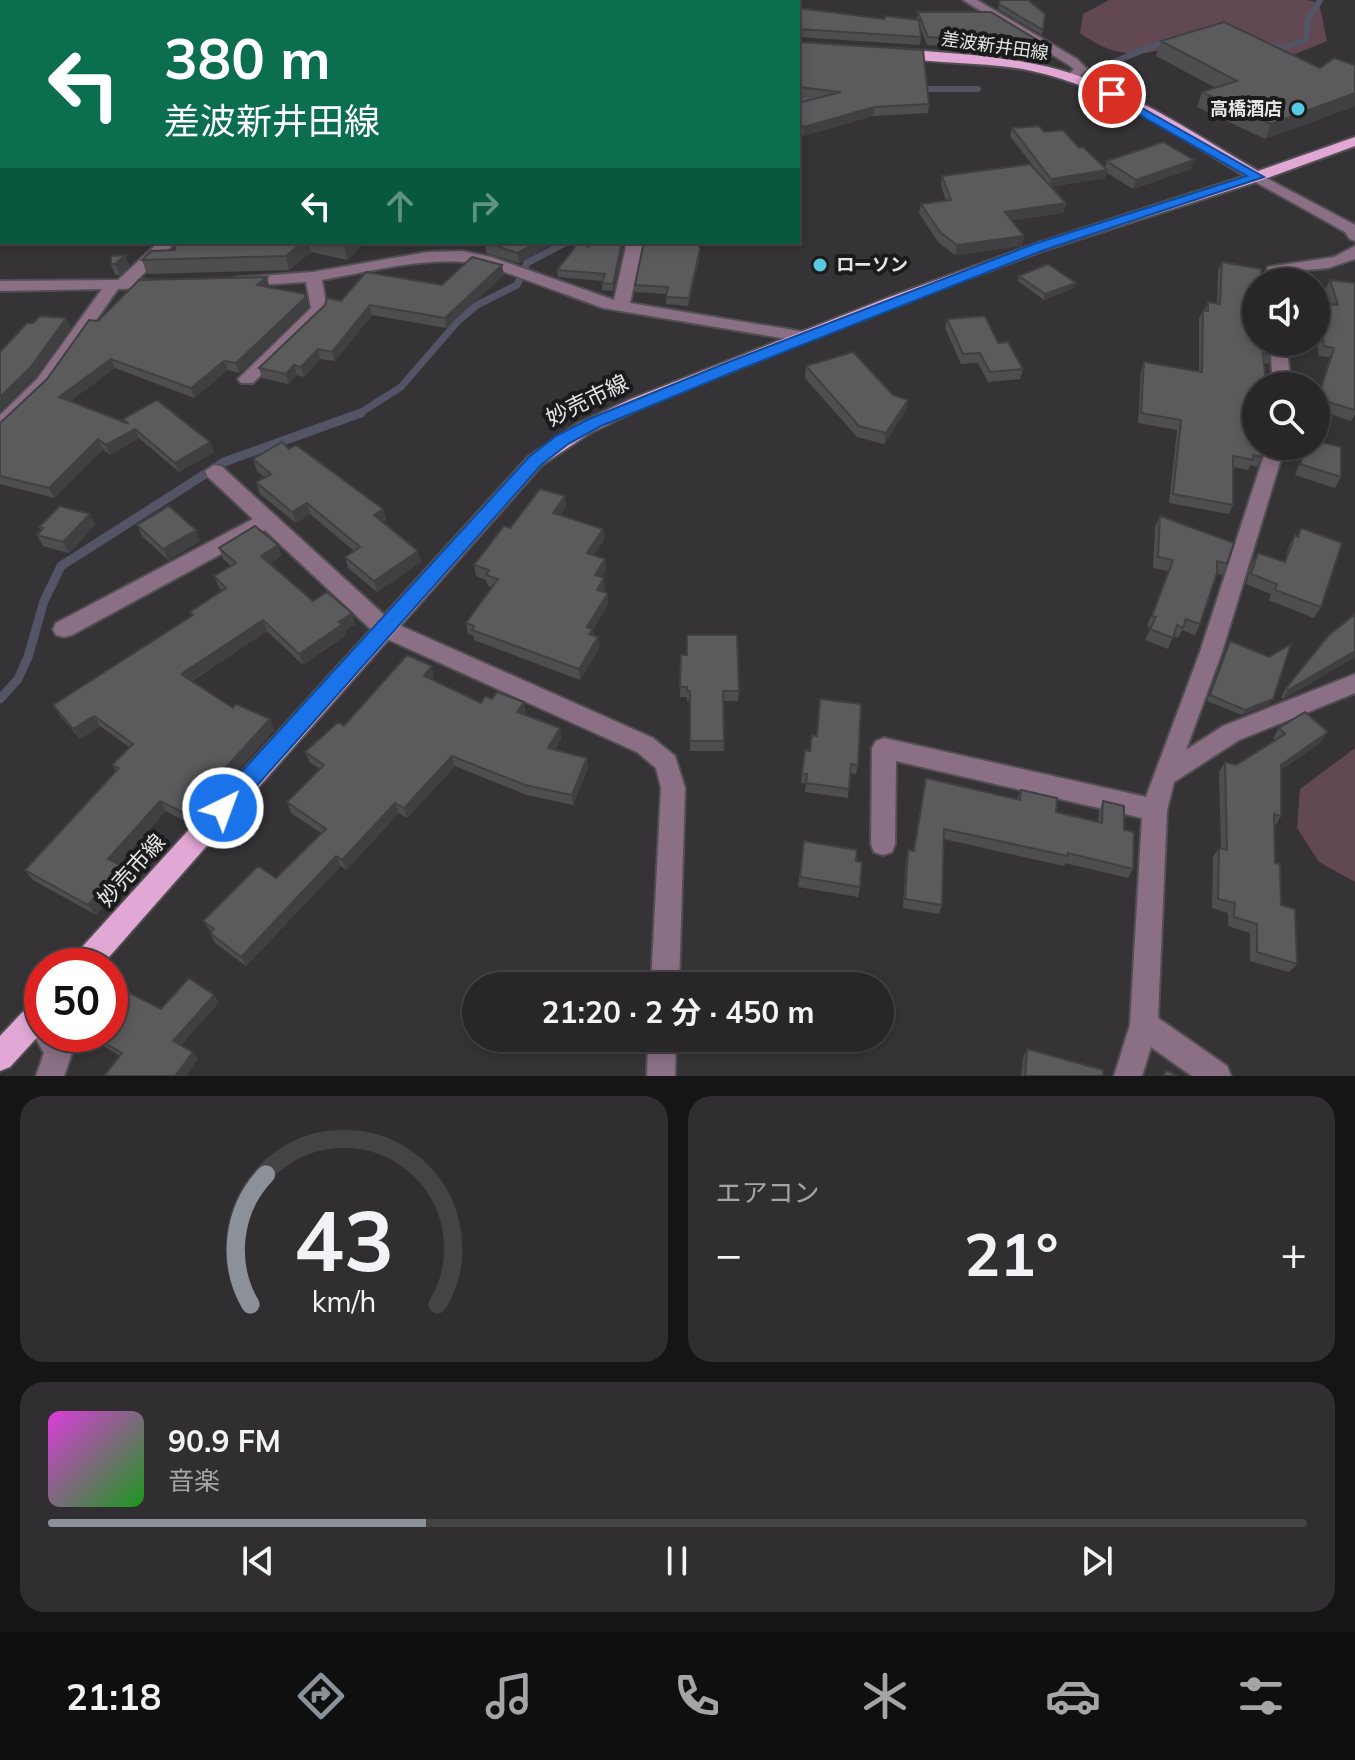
<!DOCTYPE html>
<html lang="ja">
<head>
<meta charset="utf-8">
<style>
	:root { --surface:#282628; --page:#302e30; --text:#f1f3f6; --muted:#a5a5a8; --line:#444345; --accent:#8c9099 }
	body { margin:0; font-family:Mulish,"Noto Sans JP",sans-serif; background:var(--page); color:var(--text); height:100vh; display:flex; flex-direction:column; font-size:30px; white-space:nowrap }
	* { box-sizing:border-box; margin:0 }
	p { font-size:26px; color:var(--muted) }
	.icon { flex:none; width:44px; height:44px; fill:none; stroke:currentColor; stroke-width:2; stroke-linecap:round; stroke-linejoin:round }
	.map { position:relative; height:1076px; overflow:hidden }
	.panel { display:flex; flex-direction:column; gap:20px; padding:20px; background:#161516; flex:1 }
	.panel>* { flex:none }
	.top-card { position:absolute; left:0px; top:0px; width:800px; height:244px; box-shadow:0 4px 12px #0003,0 0 0 2px var(--line); background:#0b6e4f; color:#fff; overflow:hidden }
	.fabs { position:absolute; left:1242px; top:268px; display:grid; gap:16px }
	.fabs a { display:grid; place-items:center; width:88px; height:88px; border-radius:50%; background:var(--surface); box-shadow:0 4px 12px #0003,0 0 0 2px var(--line); font-size:40px }
	.speed { position:absolute; left:24px; top:948px; display:flex; gap:16px; font-size:40px; font-weight:700; text-align:center }
	.speed>* { display:grid; place-content:center; width:104px; height:104px; border-radius:50%; background:var(--surface); box-shadow:0 4px 12px #0003,0 0 0 2px var(--line); line-height:1 }
	.speed .limit { border:12px solid #d22; background:#fff; color:#111 }
	.pin { position:absolute; display:grid; place-items:center; width:68px; height:68px; color:#fff; margin:-34px; border:4px solid #fff; border-radius:50%; box-shadow:0 2px 8px #0007 }
	.me { position:absolute; width:88px; margin:-44px; rotate:42deg; stroke-linejoin:round; filter:drop-shadow(0 0 6px #0008) }
	.turn { display:flex; align-items:center; gap:28px; height:168px; padding:0 32px; font-size:36px }
	.turn .icon { width:104px; height:104px; stroke-width:2.5 }
	.turn b { display:block; font-size:56px; line-height:68px }
	.lanes { display:flex; align-items:center; height:76px; padding:0 32px; background:#0003; justify-content:center; gap:40px; direction:ltr }
	.lanes .off { opacity:.35 }
	.big { font-size:60px; font-weight:700; line-height:1.1 }
	.panel .tile { flex:1; display:flex; flex-direction:column; justify-content:center; gap:12px; min-width:0; padding:0 28px; border-radius:24px; background:var(--page) }
	.panel .dial { align-items:center; gap:0 }
	.dial svg { height:208px; overflow:visible; fill:none; stroke:var(--line); stroke-width:7; stroke-linecap:round; text-anchor:middle }
	.dial text { fill:var(--text); stroke:none }
	.song { display:flex; align-items:center; gap:24px }
	.cover { width:96px; height:96px; border-radius:12px; background:linear-gradient(135deg,hsl(300 70% 55%),hsl(120 70% 35%)) }
	.played { height:8px; border-radius:4px; background:linear-gradient(90deg,var(--accent) 30%,var(--line) 30%) }
	.keys { display:flex; justify-content:space-around; direction:ltr }
	.heat { display:flex; justify-content:space-between; align-items:center; font-size:44px; direction:ltr }
	.panel .tiles { flex:1; display:grid; gap:20px; grid-template-columns:1fr 1fr }
	.tile:last-child { grid-column:span 2 }
	.trip { position:absolute; left:462px; top:972px; width:432px; height:80px; border-radius:40px; background:var(--surface); box-shadow:0 4px 12px #0003,0 0 0 2px var(--line); font-weight:700; line-height:80px; text-align:center }
	.menu { display:flex; height:128px; justify-content:space-around; align-items:center; background:#100f10; color:var(--muted) }
	.menu .icon { width:56px; height:56px }
	.menu .on { color:var(--accent) }
	.menu b { font-size:36px; color:var(--text) }
	.map>svg:first-child { display:block }
	.green { fill:#614851 }
	.lines { fill:none; stroke-linecap:round; stroke-linejoin:round }
	.stream-far2 { stroke:#535566; stroke-width:6 }
	.stream-far1 { stroke:#535566; stroke-width:7 }
	.stream { stroke:#535566; stroke-width:9 }
	.minor-casing { stroke:#514f52; stroke-width:4 }
	.major-casing { stroke:#514f52; stroke-width:4 }
	.minor { fill:#8b6f84; fill-rule:evenodd }
	.major { fill:#e2a8d5; fill-rule:evenodd }
	.wall { fill:#4e4e51 }
	.shaded-wall { fill:#404042 }
	.building { fill:#5b5b5e; stroke:#404042; stroke-width:2 }
	.route { fill:#1a73e8; stroke:#114b97; stroke-width:2 }
	.poi-dot { fill:#57c9e2; stroke:#1c1b1c; stroke-width:3 }
	.labels { text-anchor:middle; stroke-width:8; stroke-linejoin:round; paint-order:stroke }
	.far-street-label { font-size:18px; fill:#e5e4e6; stroke:#1c1b1c }
	.far-poi-label { font-size:18px; font-weight:bold; fill:#e5e4e6; stroke:#1c1b1c; text-anchor:end }
	.street-label { font-size:22px; fill:#e5e4e6; stroke:#1c1b1c }
</style>
</head>
<body>
<div class="map">
<svg width="1355" height="1076" viewBox="0 0 1355 1076">
	<rect width="100%" height="100%" fill="#353336"/>
	<path class="green" d="M1109,0H1307L1319,3L1327,41L1281,60L1214,32C1161,49 1131,70 1080,33L1083,14Z
		M1355,748V882L1319,862L1297,828L1300,789Z"/>
	<g class="lines">
		<path class="stream-far2" d="M1266,45L1283,48L1306,40L1308,20L1320,0
			M1099,68L1170,39
			M915,89H978
			M798,102L821,94"/>
		<path class="stream-far1" d="M357,415L401,387L458,321L477,305L517,285L527,263L567,242"/>
		<path class="stream" d="M0,699L18,679L28,657L44,601L61,566L224,462L361,413"/>
		<g class="minor-casing">
			<path id="minor" d="M728,0H740L726,2Z
				M963,0H977L1077,59L1087,69L1075,81H1067L1065,78L1074,69L1069,65Z
				M0,117L2,118V126L0,125Z
				M0,143H2L0,153Z
				M1257,173L1355,225V241L1350,239L1345,232L1252,180V174Z
				M0,208H2V216H0Z
				M159,242H176L137,280L166,281V287L118,289L49,387L6,429L0,431V415L37,379L102,289L0,291V281L118,280Z
				M627,242H643L630,303L805,332L813,337L805,342L603,308L483,264C429,255 374,271 322,280L327,309L325,312L253,383H241L238,379L311,308L306,282L240,286L232,281L234,278L313,272L427,252L462,251L491,257L614,300Z
				M1355,246V259L1328,268L1285,272L1281,273L1280,282H1264L1268,267L1334,257Z
				M1270,342H1286L1291,386H1273Z
				M1267,446H1285L1222,652L1186,750L1223,726L1355,674V693L1239,740L1174,782L1167,810L1158,1018L1227,1066L1231,1076H1192L1151,1047L1142,1076H1114L1130,1025L1142,818L896,761L895,844L892,852L883,855L874,852L871,844L872,748L876,741L884,738L1146,797L1200,652Z
				M214,465L221,466L392,622L653,738L675,756L685,788L679,986H651L661,788L656,768L637,752L376,634L265,530L72,635L64,637L56,635L53,629L56,623L253,519L207,476L205,471Z
				M42,1022V1034H64L73,1050L64,1076H36L44,1053L33,1034L37,1024Z
				M648,1038H676L675,1076H647Z"/>
		</g>
		<g class="major-casing">
			<path id="major" d="M535,0H555L557,2H537Z
				M897,49C958,54 1021,56 1079,76C1143,98 1200,137 1258,171L1355,137V146L1262,180L1045,250L898,305L644,407L590,433L542,465L101,966H70L73,957L528,457L577,424L631,399L887,298L1035,244L1245,176C1177,135 1111,88 1032,71C986,61 938,65 893,56L891,53Z
				M42,998V1032L10,1067L0,1071V1036L32,1002Z"/>
		</g>
		<use href="#minor" class="minor"/>
		<use href="#major" class="major"/>
	</g>
	<path class="wall" d="M1000,0L1045,14L1042,35L998,9Z
		M798,8L884,19L917,20L918,12L1042,43L1040,55L1008,52L1009,50L927,45L920,27L921,37L920,45L798,37Z
		M1161,41L1320,68L1355,65V106L1265,139L1197,107L1202,92L1216,88L1156,56Z
		M798,42L929,104L928,113L873,116L803,136L798,132V103L818,98L798,96Z
		M1012,128L1044,132L1079,148L1105,167L1107,161L1191,169L1133,189L1106,172L1105,178L1050,187L1066,203L1063,213L1012,220L1022,246L955,255L938,242L919,213L921,204L946,201L941,185L942,176L1040,175L1010,136Z
		M176,242H365L347,260L311,252L289,270L147,274L142,260L175,250Z
		M557,242L519,263L486,253L485,243Z
		M591,242H624L613,291L602,290L603,281L558,277L557,270L589,247Z
		M125,255L129,266L120,275H115L111,264Z
		M700,256L688,306L666,304V294L635,292V285Z
		M1222,262L1256,342L1272,354L1268,364L1264,363L1262,457L1257,467L1250,465L1248,470L1233,467V505L1229,514L1169,503L1177,430L1138,423L1141,371L1144,362L1199,371V319L1203,310H1205L1208,302L1217,303L1218,271Z
		M504,275L446,328L372,315L335,361L320,359L304,377L297,375L288,384L262,378L259,368L341,301Z
		M1019,276L1076,283L1074,288L1044,300L1018,281Z
		M267,277L269,286V287L305,294L308,307L239,373L228,370L194,398L115,368L70,401L124,422L123,419L214,452L179,472L139,438L110,455L103,449L54,498L0,484V423L47,379L98,321Z
		M1330,280L1355,283V414L1351,421L1318,410L1320,403L1316,402L1330,357L1319,356L1316,339V302L1330,304L1325,290Z
		M947,319L998,343L1023,369L1020,379L988,382L978,363L961,364L945,328Z
		M806,366L908,400L906,411L884,444L857,437L805,378Z
		M1306,446H1316L1341,477L1335,488L1295,475Z
		M289,449L383,509L386,520L383,522L421,562L377,592L348,568L345,557L354,551L310,514L296,523L260,494L256,482L265,477L257,471L253,459Z
		M565,496L566,507L560,515L603,529L604,540L593,555L606,570L601,577L605,588L603,592L608,604L593,629L594,636L598,637L599,648L580,680L474,640L473,635L468,634L466,623L492,587L488,586L486,580L476,576L474,565L510,528Z
		M90,514L95,525L69,553L43,546L37,535L41,530L39,527Z
		M1160,516L1227,564L1222,575L1217,573L1200,624L1195,635L1182,630L1178,638L1173,636L1168,649L1145,640L1151,628L1147,626L1169,571L1153,568L1155,527Z
		M137,525L200,541L168,560L142,536Z
		M1301,528L1321,607L1314,618L1269,600L1271,594L1246,584L1252,563L1258,553L1284,562L1289,546L1295,535L1297,536Z
		M278,545L281,556L270,564L313,601L352,613L355,624L345,631L346,635L303,665L267,631L192,681L233,708L270,719L274,730L190,824L166,811L119,864L122,866L129,876L96,915L33,880L25,870L116,771L112,765L129,747L100,726L80,739L60,716L53,705L192,616L190,612L222,591L219,587L214,576L231,566L223,559L219,548Z
		M1355,614V657L1283,699L1281,697L1286,688Z
		M1230,641L1269,704L1242,715L1207,701Z
		M681,655L739,691L738,701H723L724,751H690V701H687V697H680Z
		M434,677L432,680L481,703L526,713L524,715L560,728L561,739L555,749L587,758L588,768L573,805L527,795L455,766L407,818L399,813L346,870L341,866L246,966L215,943L210,933L211,932L203,921L276,878L321,833L291,813L287,802L320,769L310,763L305,752L344,726Z
		M1279,728L1321,742L1281,770V816L1275,826V863L1281,905L1297,964L1289,972L1250,961V933L1228,926V913L1212,908L1213,857L1219,848H1221L1219,772L1225,762L1236,765L1275,740L1273,738Z
		M805,750L858,765L856,774L850,773L848,798L805,792L806,784L801,783Z
		M926,778L1017,799L1021,790L1056,812L1098,822L1099,811L1103,801L1124,830L1133,869L1128,878L1065,863L1064,866L944,839L942,905L939,914L903,908L906,859L908,850L913,851Z
		M804,841L856,861L860,887L858,897L798,887Z
		M219,1002L181,1045L193,1052L198,1059L120,1056L83,1034H110L161,1009Z
		M1027,1049L1103,1076H1021L1023,1058Z"/>
	<path class="shaded-wall" d="M404,0H421L418,2H402Z
		M1355,93V106L1265,139L1271,124Z
		M874,107L873,116L803,136L804,127Z
		M1194,160L1191,169L1133,189L1136,180Z
		M1107,170L1105,178L1049,187L1051,179Z
		M1066,203L1063,213L1003,222L1005,212Z
		M1024,236L1022,246L955,255L957,245Z
		M303,242H308L311,252L289,270L286,256Z
		M348,242H365L347,260L344,246Z
		M538,242H557L519,263L517,253Z
		M622,242H624L613,291V284Z
		M700,249V256L688,306L689,298Z
		M125,255L129,266L120,275L115,264Z
		M502,265L504,275L446,328L445,318Z
		M267,277L269,286L260,294L257,285Z
		M1076,283L1074,288L1044,300L1045,294Z
		M305,298L308,307L239,373L236,363Z
		M370,305L372,315L335,361L332,352Z
		M66,318L71,328L35,377L0,411V397Z
		M318,349L320,359L304,377L301,367Z
		M111,359L115,368L63,406L59,397Z
		M224,361L228,370L194,398L191,388Z
		M294,365L297,375L288,384L286,374Z
		M908,400L906,411L884,444L886,433Z
		M135,429L139,438L110,455L106,445Z
		M98,439L103,449L54,498L49,488Z
		M210,442L214,452L179,472L175,463Z
		M565,496L566,507L554,524L553,513Z
		M307,503L310,514L296,523L292,512Z
		M383,509L386,520L377,526L374,515Z
		M90,514L95,525L69,553L63,542Z
		M603,529L604,540L587,564V553Z
		M196,530L200,541L168,560L163,549Z
		M278,545L281,556L265,567L261,556Z
		M418,551L421,562L377,592L374,581Z
		M605,559L606,570L596,586L595,575Z
		M604,578L605,588L598,601L597,590Z
		M608,593V604L593,629L594,639L590,635L587,627Z
		M352,613L355,624L345,631L346,635L303,665L299,654Z
		M263,620L267,631L186,684L181,674Z
		M598,637L599,648L580,680L579,669Z
		M1355,651V657L1283,699L1288,690Z
		M432,666L434,677L426,686L424,676Z
		M1273,699L1269,704L1242,715L1245,710Z
		M524,702L526,713L519,723L517,712Z
		M94,716L100,726L80,739L73,729Z
		M270,719L274,730L190,824L184,813Z
		M560,728L561,739L550,758L548,748Z
		M1328,732L1321,742L1274,775L1281,765Z
		M452,756L455,766L407,818L404,808Z
		M587,758L588,768L573,805L572,795Z
		M160,801L166,811L115,869L108,859Z
		M395,803L399,813L346,870L342,860Z
		M336,856L341,866L246,966L241,957Z
		M122,866L129,876L96,915L88,905Z
		M214,995L219,1002L179,1048L173,1041Z
		M193,1052L198,1059L186,1076H175Z"/>
	<path class="building" d="M303,0H404L402,2H300Z
		M1000,0H1028L1045,14L1043,30L999,4Z
		M798,8L884,19L885,16L919,20L921,37L799,29L798,32Z
		M918,12H991L1042,43L1041,47L1010,44V42L928,37Z
		M1224,22L1320,68L1334,58L1355,65V93L1271,124L1202,92L1237,81L1161,41Z
		M798,42L923,50L929,104L874,107L804,127L798,122V103L841,92L798,87Z
		M1039,126L1044,132L1063,130L1079,148L1083,147L1107,170L1051,179L1012,128Z
		M1163,142L1194,160L1136,180L1107,161Z
		M0,157H2V200L0,202Z
		M1030,164L1066,203L1005,212L1024,236L957,245L940,232L921,204L951,200L942,176Z
		M176,242H303L286,256L142,260L151,251L175,250Z
		M324,242H348L344,246Z
		M486,242H538L517,253Z
		M579,242L589,247L591,242H622L613,284L602,283L605,274L557,270Z
		M644,242H698L700,249L689,298L666,297L668,287L635,285Z
		M125,255L115,264H111V256Z
		M472,257L502,265L445,318L370,305L332,352L318,349L301,367L294,365L286,374L259,368L325,305L327,298L341,301L366,272L442,285Z
		M1222,262L1261,269V282H1256V342H1272V354L1263,353L1266,386H1256V446H1265L1262,457L1253,455V460L1233,456V505L1173,494L1181,420L1141,413L1144,362L1202,372L1203,310L1208,311V302L1220,304Z
		M1048,264L1076,283L1045,294L1019,276Z
		M267,277L257,285L305,294V298L236,363L224,361L191,388L111,359L59,397L129,424L123,419L157,400L210,442L175,463L135,429L106,445L98,439L49,488L0,476V423L47,379L89,320L98,321L139,280Z
		M1330,280L1355,283V410L1322,400L1325,393L1320,392L1334,348L1324,346L1316,302L1338,305Z
		M40,316L66,318L30,368L0,397V352L27,323H33Z
		M985,316L998,343L1008,342L1023,369L990,372L980,353L963,354L947,319Z
		M853,352L893,395L908,400L886,433L859,426L806,366Z
		M1316,441L1341,447V477L1300,464L1307,446H1316Z
		M282,442L289,449L296,445L383,509L374,515L418,551L374,581L345,557L360,547L307,503L292,512L256,482L271,474L253,459Z
		M540,489L565,496L553,513L603,529L587,553L605,559L595,575L604,578L597,590L608,593L587,627L593,629L589,634L598,637L579,669L472,630L474,626L466,623L498,579L486,575L489,570L474,565L504,526L510,528Z
		M60,506L90,514L63,542L37,535L43,528L39,527Z
		M169,506L196,530L163,549L137,525Z
		M1160,516L1234,543L1227,564L1217,561V573L1200,624L1186,619L1183,628L1177,625L1173,638L1150,629L1156,617L1152,616L1173,560L1158,557Z
		M255,526L278,545L261,556L313,601L327,592L352,613L339,622L343,624L299,654L263,620L181,674L233,708L236,704L270,719L184,813L160,801L108,859L122,866L88,905L25,870L119,768L112,765L133,744L94,716L73,729L53,705L193,615L190,612L226,588L214,576L236,563L219,548Z
		M1301,528L1342,543L1321,607L1275,590L1277,584L1251,574L1258,553L1285,562L1295,535L1298,537Z
		M1355,614V651L1288,690L1286,688L1328,636Z
		M687,635H737L739,691H723L724,741H690V691H687V687H680L681,655H687Z
		M1230,641L1269,657L1291,644L1273,699L1245,710L1210,695Z
		M407,655L432,666L424,676L481,703L485,696L492,699L497,692L524,702L517,712L560,728L548,748L587,758L572,795L525,785L452,756L404,808L395,803L342,860L336,856L241,957L210,933L214,929L203,921L258,866L276,878L326,829L287,802L324,765L305,752L338,722L344,726Z
		M820,699L861,704L858,765L851,764L849,789L806,783L807,774H802L805,750L810,751L812,735L817,736Z
		M1305,712L1328,732L1281,765V816L1274,814L1275,863L1280,864L1281,905L1295,909L1297,964L1257,952V924L1234,917L1235,903L1218,899L1219,848L1227,850L1225,762L1236,765L1285,734L1279,728Z
		M926,778L1020,800L1021,790L1057,798L1056,812L1102,823L1103,801L1124,806V830L1134,832L1133,869L1068,853V856L944,829L942,905L905,899L908,850L914,851Z
		M804,841L857,850L856,861L862,862L860,887L800,877Z
		M189,978L214,995L173,1041L193,1052L175,1076H104L122,1053L89,1034H110V983L161,1009Z
		M1027,1049L1103,1070V1076H1025Z
		M1166,1070L1178,1076H1164Z"/>
	<path class="route" d="M1112,91L1264,177L1044,250L738,370L601,426L568,444L541,465L231,815L223,818L215,815L212,808L215,801L529,457L556,436L589,419L726,363L1034,244L1247,176L1108,97L1106,94Z"/>
	<g class="poi-dot">
		<circle cx="1298" cy="109" r="8"/>
		<circle cx="820" cy="265" r="8"/>
	</g>
	<g class="labels">
		<g class="far-street-label">
			<text transform="translate(995 46) rotate(8)" y="6">差波新井田線</text>
		</g>
		<g class="far-poi-label">
			<text x="1282" y="115">高橋酒店</text>
			<text x="836" y="271" text-anchor="start">ローソン</text>
		</g>
		<g class="street-label">
			<text transform="translate(587 400) rotate(-26)" y="8">妙売市線</text>
			<text transform="translate(131 870) rotate(-48)" y="8">妙売市線</text>
		</g>
	</g>
</svg>
<div class="fabs">
<a><svg class="icon" aria-label="sound" viewBox="0 0 24 24"><path d="M4 9h4l5-4v14l-5-4H4zM17 9q2 3 0 6"/></svg></a>
<a><svg class="icon" aria-label="search" viewBox="0 0 24 24"><circle cx="10" cy="10" r="6"/><path d="M15 15l6 6"/></svg></a>
</div>
<div class="speed"><div class="limit">50</div></div>
<div class="pin" style="left:1112px;top:94px;background:#d93025"><svg class="icon" aria-label="arrive" viewBox="0 0 24 24"><path d="M6 21V4h12l-3 4 3 4H6"/></svg></div>
<svg class="me" style="left:223px;top:808px" viewBox="-20 -20 40 40"><circle r="17" fill="#1a73e8" stroke="#fff" stroke-width="3"/><path d="M0-11L8 9 0 5-8 9z" fill="#fff"/></svg>
<div class="trip">21:20 · 2 分 · 450 m</div>
<div class="top-card">
<div class="turn"><svg class="icon" aria-label="left" viewBox="0 0 24 24"><path d="M17 20v-9H6M10 6l-5 5 5 5"/></svg><div><b>380 m</b>差波新井田線</div></div>
<div class="lanes"><svg class="icon" aria-label="left" viewBox="0 0 24 24"><path d="M17 20v-9H6M10 6l-5 5 5 5"/></svg><svg class="icon off" aria-label="ahead" viewBox="0 0 24 24"><path d="M12 20V5M6 11l6-6 6 6"/></svg><svg class="icon off" aria-label="right" viewBox="0 0 24 24"><path d="M7 20v-9h11M14 6l5 5-5 5"/></svg></div>
</div>
</div>
<section class="panel">
<div class="tiles">
<div class="tile dial"><svg viewBox="0 0 100 80">
<path d="M14 69A42 42 0 1 1 86 69"/>
<path d="M14 69A42 42 0 0 1 20 19" stroke="#8c9099"/>
<text x="50" y="56" font-size="32" font-weight="700">43</text>
<text x="50" y="72" font-size="11">km/h</text>
</svg></div>
<div class="tile"><p>エアコン</p>
<div class="heat"><a>−</a><b class="big">21°</b><a>+</a></div>
</div>
<div class="tile">
<div class="song"><i class="cover"></i><div><b>90.9 FM</b><p>音楽</p></div></div>
<div class="played"></div>
<div class="keys"><svg class="icon" aria-label="previous" viewBox="0 0 24 24"><path d="M18 5L8 12l10 7zM5 5v14"/></svg><svg class="icon" aria-label="pause" viewBox="0 0 24 24"><path d="M8 5v14M16 5v14"/></svg><svg class="icon" aria-label="next" viewBox="0 0 24 24"><path d="M6 5l10 7-10 7zM19 5v14"/></svg></div>
</div>
</div>
</section>
<nav class="menu">
<b>21:18</b>
<svg class="icon on" aria-label="directions" viewBox="0 0 24 24"><path d="M12 3l9 9-9 9-9-9zM9 14v-3h6M13 9l2 2-2 2"/></svg>
<svg class="icon" aria-label="music" viewBox="0 0 24 24"><path d="M9 18V5l10-2v13"/><circle cx="6" cy="18" r="3"/><circle cx="16" cy="16" r="3"/></svg>
<svg class="icon" aria-label="phone" viewBox="0 0 24 24"><path d="M5 4h4l2 5-3 2q2 4 5 5l2-3 5 2v4C11 20 4 13 5 4z"/></svg>
<svg class="icon" aria-label="climate" viewBox="0 0 24 24"><path d="M12 3v18M4 7l16 10M4 17L20 7"/></svg>
<svg class="icon" aria-label="car" viewBox="0 0 24 24"><path d="M5 17H2v-5l4-1 3-4h7l3 4 3 1v5h-3M9 17h6M6 11h13"/><circle cx="7" cy="17" r="2"/><circle cx="17" cy="17" r="2"/></svg>
<svg class="icon" aria-label="filters" viewBox="0 0 24 24"><path d="M4 7h16M4 17h16"/><circle cx="9" cy="7" r="2"/><circle cx="15" cy="17" r="2"/></svg>
</nav>
</body>
</html>
